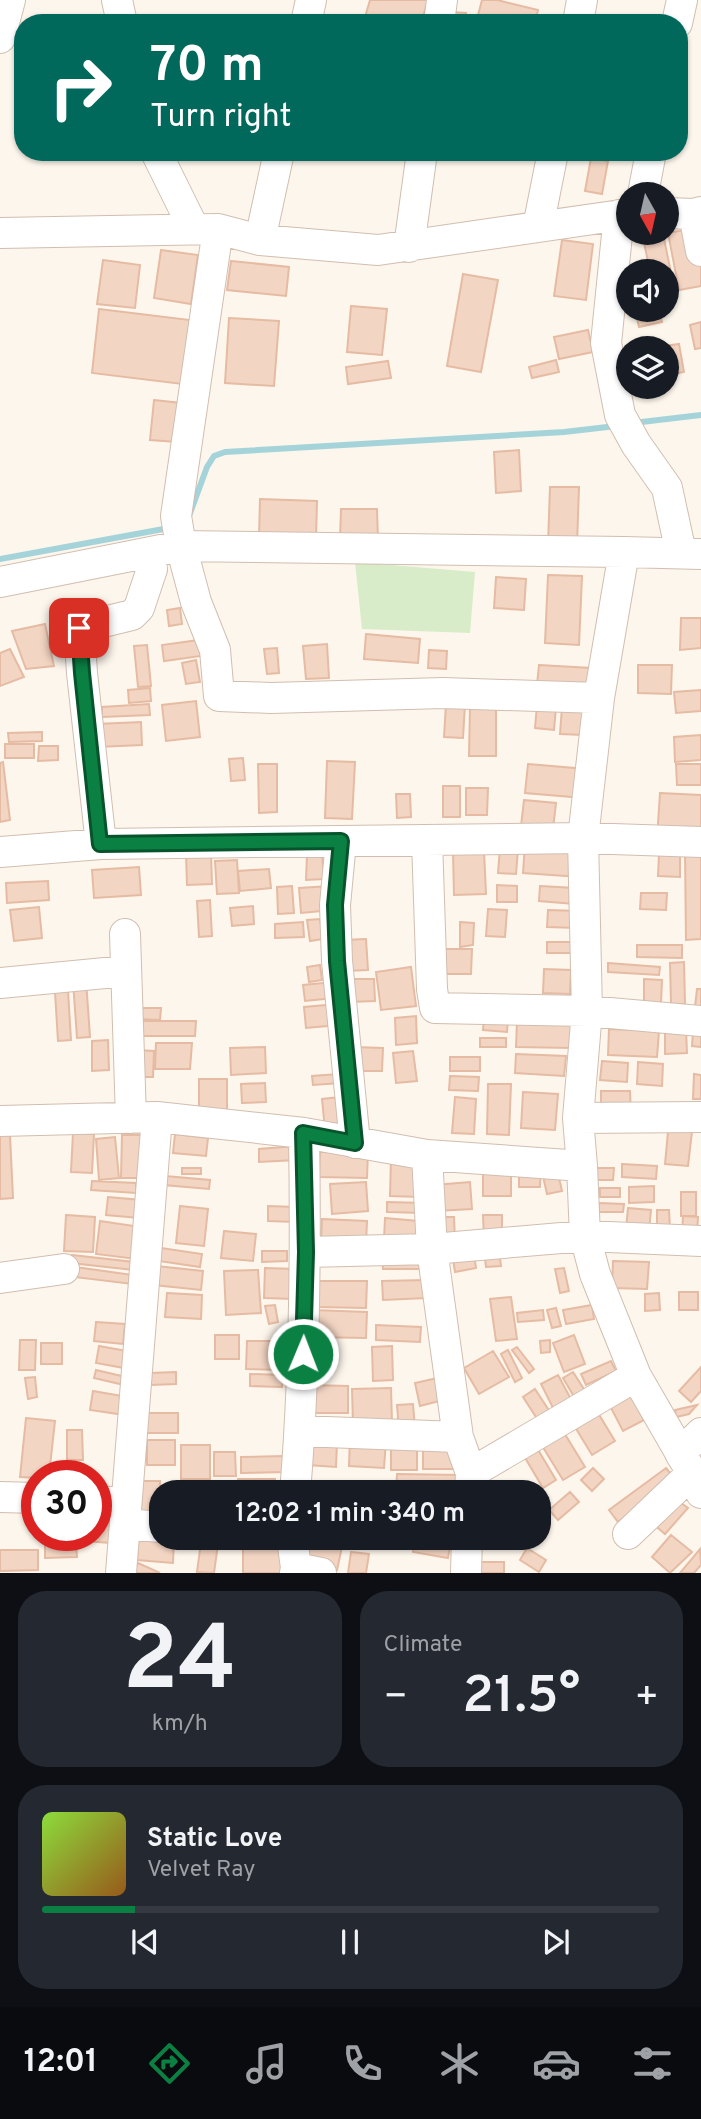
<!DOCTYPE html>
<html lang="en">
<head>
<meta charset="utf-8">
<style>
	:root { --surface:#171b24; --page:#242831; --text:#f1f3f6; --muted:#9ea1a6; --line:#363941; --accent:#0b8043 }
	body { margin:0; font-family:Overpass,sans-serif; background:var(--page); color:var(--text); height:100vh; display:flex; flex-direction:column; font-size:26px; white-space:nowrap }
	* { box-sizing:border-box; margin:0 }
	p { font-size:23px; color:var(--muted) }
	.icon { flex:none; width:38px; height:38px; fill:none; stroke:currentColor; stroke-width:2; stroke-linecap:round; stroke-linejoin:round }
	.map { position:relative; height:1573px; overflow:hidden }
	.sheet { display:flex; flex-direction:column; gap:18px; padding:18px; background:#0d0f14; flex:1 }
	.sheet>* { flex:none }
	.hud { position:absolute; left:14px; top:14px; width:674px; height:147px; border-radius:28px; box-shadow:0 2px 5px #0004; background:#00695c; color:#fff; overflow:hidden }
	.needle { width:46px; rotate:172deg }
	.tools { position:absolute; left:616px; top:182px; display:grid; gap:14px }
	.tools a { display:grid; place-items:center; width:63px; height:63px; border-radius:50%; background:var(--surface); box-shadow:0 2px 5px #0004; font-size:35px }
	.speed { position:absolute; left:21px; top:1460px; display:flex; gap:14px; font-size:35px; font-weight:700; text-align:center }
	.speed>* { display:grid; place-content:center; width:91px; height:91px; border-radius:50%; background:var(--surface); box-shadow:0 2px 5px #0004; line-height:1 }
	.speed .limit { border:10px solid #d22; background:#fff; color:#111 }
	.pin { position:absolute; display:grid; place-items:center; width:60px; height:60px; color:#fff; margin:-30px; border-radius:14px; box-shadow:0 4px 10px #0006 }
	.me { position:absolute; width:77px; margin:-38px; rotate:1deg; stroke-linejoin:round; filter:drop-shadow(0 0 5px #0008) }
	.turn { display:flex; align-items:center; gap:24px; height:147px; padding:0 21px; font-size:32px }
	.turn .icon { width:91px; height:91px; stroke-width:2.5 }
	.turn b { display:block; font-size:49px; line-height:60px }
	.big { font-size:52px; font-weight:600; line-height:1.1 }
	.sheet .tile { flex:1; display:flex; flex-direction:column; justify-content:center; gap:10px; min-width:0; padding:0 24px; border-radius:28px; background:var(--page) }
	.sheet .dial { align-items:center; gap:0 }
	.dial b { font-size:91px; line-height:1 }
	.song { display:flex; align-items:center; gap:21px }
	.cover { width:84px; height:84px; border-radius:10px; background:linear-gradient(135deg,hsl(90 70% 55%),hsl(30 70% 35%)) }
	.played { height:7px; border-radius:4px; background:linear-gradient(90deg,var(--accent) 15%,var(--line) 15%) }
	.keys { display:flex; justify-content:space-around; direction:ltr }
	.heat { display:flex; justify-content:space-between; align-items:center; font-size:38px; direction:ltr }
	.sheet .tiles { flex:1; display:grid; gap:18px; grid-template-columns:1fr 1fr }
	.tile:last-child { grid-column:span 2 }
	.trip { position:absolute; left:149px; top:1480px; width:402px; height:70px; border-radius:28px; background:var(--surface); box-shadow:0 2px 5px #0004; font-weight:600; line-height:70px; text-align:center }
	.dock { display:flex; height:112px; justify-content:space-around; align-items:center; background:#090b0e; color:var(--muted) }
	.dock .icon { width:49px; height:49px }
	.dock .selected { color:var(--accent) }
	.dock b { font-size:32px; color:var(--text) }
	.map>svg:first-child { display:block }
	.green { fill:#d8ecc9 }
	.lines { fill:none; stroke-linecap:round; stroke-linejoin:round }
	.stream { stroke:#a5d3da; stroke-width:6 }
	.building { fill:#f3d5c3; stroke:#e6bba3; stroke-width:2 }
	.minor-casing { stroke:#d1beb0; stroke-width:32 }
	.minor { stroke:#fff; stroke-width:30 }
	.route-casing { stroke:#07532c; stroke-width:18 }
	.route { stroke:#0b8043; stroke-width:12 }
</style>
</head>
<body>
<div class="map">
<svg width="701" height="1573" viewBox="0 0 701 1573">
	<rect width="100%" height="100%" fill="#fdf6ec"/>
	<path class="green" d="M355,562L475,572L470,633L362,629Z"/>
	<g class="lines">
		<path class="stream" d="M633,423L701,415
			M189,516L207,467L214,456L225,452L564,432L616,426
			M0,559L169,528"/>
	</g>
	<path class="building" d="M370,0H428L421,23H386L365,17Z
		M482,0H497L538,10L535,23H476Z
		M450,12L466,13L465,23H449Z
		M591,158L608,161L602,194L585,191Z
		M695,228L701,262V286L679,290L668,233Z
		M663,234L674,287L667,289V271H650L643,238Z
		M562,240L593,244L586,300L554,296Z
		M161,250L198,255L191,304L154,298Z
		M103,260L140,265L135,308L97,304Z
		M231,261L289,267L286,296L227,290Z
		M463,274L498,280L481,372L447,366Z
		M351,306L387,309L382,355L347,352Z
		M99,309L190,320L182,384L92,373Z
		M635,310H659L662,322L639,327Z
		M229,318L279,321L274,386L225,383Z
		M701,322V348L695,349L690,325Z
		M588,330L593,352L559,359L554,337Z
		M679,344L684,372L667,375V348H651Z
		M556,360L559,372L532,378L529,367Z
		M388,361L391,378L348,384L346,367Z
		M154,400L181,403L177,442L150,440Z
		M519,450L521,491L496,493L494,452Z
		M550,487H579L577,545L548,544Z
		M260,499L317,501L316,539L259,537Z
		M341,509H377L378,540H340Z
		M548,575L582,576L579,645L545,643Z
		M496,577L526,579L524,610L494,608Z
		M180,608L182,624L169,626L167,610Z
		M681,618H701V648L680,650Z
		M45,624L54,666L26,669L12,631Z
		M366,634L420,639L418,663L364,659Z
		M199,640L201,656L164,661L162,645Z
		M327,644L329,678L306,679L303,646Z
		M147,645L151,686L138,687L134,646Z
		M277,648L279,673L267,674L264,649Z
		M10,649L24,677L0,686V653Z
		M429,650L447,651L446,669L428,668Z
		M196,660L200,682L186,684L182,663Z
		M539,665L591,668L590,688L537,685Z
		M638,665H672L671,694L638,693Z
		M150,688L151,701L129,703L128,690Z
		M701,690V711L676,713L674,692Z
		M196,701L200,737L166,741L162,705Z
		M149,704L150,715L102,717V707Z
		M446,704H465L463,738L444,737Z
		M537,705L556,707L554,730L535,728Z
		M470,706H496V756H469Z
		M562,707L585,708L583,735L560,734Z
		M141,722L142,745L97,747L96,724Z
		M42,732V741L9,742L8,733Z
		M701,735V760L675,762L674,737Z
		M5,744H34V758H5Z
		M39,746H58V760L38,761Z
		M243,758L245,780L231,781L229,759Z
		M327,761L355,762L352,819L325,818Z
		M3,762L10,820L0,822V763Z
		M258,764H277V812L259,813Z
		M528,764L586,769L583,798L525,793Z
		M676,764H701V785H677Z
		M443,786H460V817H443Z
		M466,788H488L487,815H466Z
		M660,793L701,795V841L657,839Z
		M396,794H410L411,817L397,818Z
		M524,800L556,803L553,829L521,826Z
		M525,844L582,847L580,877L523,873Z
		M500,848L518,849L516,874L498,873Z
		M484,851L486,894L454,895L453,852Z
		M211,853L212,884L187,885L186,854Z
		M685,853H701V939L686,940Z
		M307,854H322L324,879L306,880Z
		M659,854L680,855V877L658,876Z
		M237,860L239,893L217,894L215,861Z
		M139,867L141,895L94,898L92,870Z
		M269,869L271,888L240,891L238,871Z
		M48,881L49,900L7,903L6,883Z
		M497,885L517,886V902H497Z
		M292,886L294,913L278,914L277,887Z
		M330,886L332,910L301,913L299,888Z
		M540,886L575,888L574,904L539,901Z
		M641,893H667L666,910L640,909Z
		M210,900L212,936L199,937L197,901Z
		M253,906L254,924L232,926L230,908Z
		M39,907L42,938L14,941L10,910Z
		M488,909L507,910L505,937L486,936Z
		M548,910L578,911L577,928L547,927Z
		M320,919L323,939L310,941L307,920Z
		M303,922L304,937L275,938V924Z
		M460,922L474,923L473,945L460,947Z
		M366,939L368,970L346,971L343,940Z
		M547,942H577V953H547Z
		M637,945H682V958L637,957Z
		M443,949H472L471,974H443Z
		M684,962L685,1004H671L670,963Z
		M608,963L660,967L659,975L608,972Z
		M320,965L322,980L309,982L307,967Z
		M411,967L416,1006L381,1010L376,972Z
		M544,969L571,970L570,994L543,993Z
		M348,979H374L375,1001L349,1002Z
		M644,979L662,980L661,1004L644,1003Z
		M86,980L90,1037L77,1038L73,981Z
		M333,982L334,998L305,1001L303,985Z
		M697,989H701V1008L695,1007Z
		M68,991L71,1040L58,1041L55,992Z
		M337,1004L339,1025L306,1028L304,1007Z
		M133,1008H161L160,1020L133,1019Z
		M416,1016L417,1043L396,1045L395,1018Z
		M484,1016L508,1018L507,1032L483,1030Z
		M136,1021H196L195,1036H136Z
		M517,1021L573,1022V1048L516,1047Z
		M609,1029L659,1031L657,1057L608,1055Z
		M686,1029L687,1053L665,1054V1030Z
		M693,1032H701V1047L692,1046Z
		M480,1038H506V1047H480Z
		M108,1040L109,1070L92,1071V1041Z
		M156,1043H192L190,1069H155Z
		M265,1047L266,1073L231,1075L230,1048Z
		M354,1047L383,1048L382,1071H353Z
		M137,1050L154,1051L153,1077H135Z
		M413,1051L417,1081L396,1083L393,1053Z
		M516,1054L566,1056L564,1076L515,1073Z
		M450,1057H480V1071H450Z
		M602,1061L628,1063L627,1082L600,1080Z
		M638,1062L663,1064L662,1086L637,1084Z
		M339,1074L340,1083L313,1085L312,1076Z
		M694,1074L701,1075V1099H693Z
		M450,1076L479,1077L478,1091L449,1090Z
		M199,1079H227V1113H199Z
		M265,1083L266,1102L242,1103L241,1084Z
		M488,1084H511L509,1135L487,1134Z
		M601,1091H630L631,1113H601Z
		M523,1092L558,1094L555,1130L521,1128Z
		M340,1097L344,1128L325,1130L322,1099Z
		M455,1097L476,1099L474,1134L452,1133Z
		M669,1121L693,1123L688,1166L665,1164Z
		M73,1133L94,1134L92,1173L71,1172Z
		M175,1134L208,1138L206,1156L173,1153Z
		M0,1135H10L13,1198L0,1199Z
		M122,1135H146L145,1178H121Z
		M115,1137L119,1178L99,1180L96,1139Z
		M296,1146L297,1160L259,1162V1149Z
		M320,1151L368,1152L367,1178L319,1177Z
		M391,1158L422,1159L421,1197L390,1196Z
		M622,1164L657,1166L656,1179L622,1177Z
		M483,1165H511V1196H483Z
		M519,1165H541L540,1187H519Z
		M182,1168H201V1174H182Z
		M595,1168H614L613,1180H594Z
		M557,1169L562,1191L547,1194L542,1172Z
		M165,1176L210,1180L209,1189L164,1185Z
		M92,1181L136,1183V1193L91,1190Z
		M366,1182L368,1211L332,1214L330,1184Z
		M470,1182L472,1209L436,1211L434,1185Z
		M654,1186V1202L629,1203V1187Z
		M600,1188H620V1197H600Z
		M681,1192H696V1216H681Z
		M108,1197L141,1200L139,1218L106,1215Z
		M387,1202L424,1203L423,1213L387,1212Z
		M599,1203L624,1204L623,1212H599Z
		M180,1206L208,1209L204,1246L176,1243Z
		M268,1206L296,1207L295,1222L268,1221Z
		M628,1208L651,1210L649,1231L626,1229Z
		M657,1210H669L670,1228H657Z
		M66,1215L95,1217L93,1252L64,1251Z
		M483,1215H502V1240H484Z
		M683,1216L698,1217L697,1234L682,1233Z
		M440,1217H454L455,1241H441Z
		M385,1218L418,1221L416,1243L384,1240Z
		M322,1219L367,1221L366,1244L321,1242Z
		M100,1221L141,1227L136,1259L96,1254Z
		M224,1231L256,1234L253,1261L221,1258Z
		M161,1248L202,1254L200,1267L159,1261Z
		M473,1249L476,1268L455,1272L452,1253Z
		M499,1250L501,1266L486,1267L484,1251Z
		M262,1251H287V1261L262,1262Z
		M382,1254H425V1269H383Z
		M72,1255L134,1262L133,1270L71,1263Z
		M613,1261L649,1262L647,1289L612,1288Z
		M68,1266L133,1275L132,1284L66,1276Z
		M156,1266L203,1271L201,1290L154,1285Z
		M265,1268L295,1269L294,1299L264,1298Z
		M564,1268L569,1291L560,1293L555,1269Z
		M258,1270L261,1313L226,1315L224,1271Z
		M425,1280L426,1298L383,1300L382,1281Z
		M317,1281H367L366,1308L316,1307Z
		M679,1292H698V1310H679Z
		M167,1293L202,1295L201,1319L165,1317Z
		M659,1293L660,1310L645,1311V1294Z
		M511,1297L517,1339L496,1341L490,1299Z
		M275,1305L278,1322L269,1324L265,1306Z
		M592,1305L594,1319L566,1324L563,1310Z
		M556,1308L561,1326L552,1328L547,1310Z
		M313,1310L367,1312L366,1338L312,1337Z
		M543,1310L544,1320L518,1322L517,1313Z
		M96,1322L125,1324L123,1344L94,1341Z
		M376,1325L421,1327L420,1342L376,1340Z
		M215,1335H239V1359H215Z
		M574,1335L585,1364L564,1372L553,1343Z
		M20,1340H36L35,1370H19Z
		M550,1340V1352L541,1353L540,1341Z
		M247,1341H284L283,1370L246,1369Z
		M41,1343H62V1364H41Z
		M99,1346L127,1351L124,1368L96,1363Z
		M392,1346L393,1380L373,1381L372,1347Z
		M517,1347L534,1369L529,1373L512,1350Z
		M508,1350L522,1378L515,1382L501,1354Z
		M493,1351L509,1377L479,1394L464,1368Z
		M611,1361L616,1371L586,1385L581,1374Z
		M701,1367V1391L691,1402L679,1391Z
		M96,1370L126,1377L124,1385L94,1378Z
		M176,1372V1384L151,1385L150,1373Z
		M573,1372L587,1394L576,1400L563,1378Z
		M250,1374L283,1375L282,1387L250,1386Z
		M558,1375L572,1401L554,1410L541,1384Z
		M35,1377L37,1397L28,1399L25,1378Z
		M442,1377L447,1399L420,1406L415,1383Z
		M311,1385L348,1386V1413H311Z
		M391,1388L392,1423L353,1424L352,1389Z
		M535,1389L550,1412L538,1420L523,1397Z
		M93,1391L128,1397L125,1415L90,1410Z
		M630,1393L644,1420L623,1431L609,1404Z
		M413,1404L415,1429L399,1431L397,1405Z
		M697,1405L689,1414L676,1417L675,1410Z
		M147,1413H178V1433H146Z
		M598,1413L615,1441L592,1455L575,1427Z
		M26,1418L55,1421L49,1475H37V1478L20,1477Z
		M67,1430H82L83,1460H67Z
		M563,1431L585,1467L563,1480L541,1444Z
		M350,1438L386,1440L384,1468L349,1466Z
		M147,1440H175V1465H147Z
		M309,1441L337,1443L336,1467L308,1465Z
		M391,1443H417V1470H391Z
		M534,1443L556,1480L543,1488L521,1451Z
		M423,1444H454V1469H423Z
		M181,1445H210V1479H181Z
		M214,1452H235L236,1476H214Z
		M284,1456V1472L241,1473V1457Z
		M593,1468L604,1479L592,1491L581,1480Z
		M666,1468L675,1479L618,1522L609,1510Z
		M397,1474L459,1475V1493H396Z
		M238,1479H275V1493H238Z
		M138,1481H160L159,1513H137Z
		M194,1485H231V1493H194Z
		M570,1492L579,1502L558,1520L549,1510Z
		M674,1498L688,1508L665,1534L652,1523Z
		M96,1508L112,1509L110,1543L85,1541L86,1535H96Z
		M139,1534L174,1538L173,1563L137,1560Z
		M62,1535H77V1540L62,1541Z
		M671,1535L692,1552L670,1573L652,1557Z
		M310,1538L343,1542L337,1570L305,1564Z
		M415,1538L451,1540L448,1558L413,1552Z
		M243,1541L283,1542L282,1573H243Z
		M201,1542L218,1544L214,1573L197,1572Z
		M76,1543L77,1557L45,1558V1544Z
		M527,1548L546,1560L539,1572L520,1560Z
		M700,1549L701,1565L694,1573H680Z
		M0,1550H38V1570L0,1571Z
		M351,1552L369,1554L366,1573H348Z
		M480,1562H504V1573H480Z
		M138,1563L160,1573H133Z"/>
	<g class="lines">
		<g class="minor-casing">
			<path id="minor" d="M117,0L122,23
				M306,23L311,0
				M439,23L442,0
				M578,23L582,0
				M677,23L682,0
				M0,38L10,0
				M156,152L194,229
				M643,194L651,152
				M667,213L694,214L701,212
				M694,214L701,251
				M619,215L606,343L620,415L636,444L667,488L681,553
				M538,227L553,152
				M218,229L176,516L181,546L196,602L215,650L219,696L271,698L443,693L599,698
				M0,233L218,229L260,240L378,250L628,214
				M260,240L279,152
				M409,247L422,152
				M624,552L701,554
				M0,582L181,546L624,552L599,698L583,838L587,1011L578,1118L582,1166L585,1236L595,1274L636,1376L692,1473L701,1493
				M427,840L432,989L435,1008L587,1011L701,1021
				M341,841L335,905L337,961L355,1143
				M101,844L82,673L79,628L132,615L139,608L152,569
				M0,852L101,844L583,838L701,842
				M125,934L131,1118
				M0,983L126,971
				M578,1118L701,1117
				M0,1121L157,1117L304,1133
				M427,1155L432,1249L458,1437L471,1473L470,1493
				M306,1252L432,1249L585,1236L701,1241
				M0,1278L64,1269
				M300,1431L458,1437
				M690,1469L680,1453L701,1433
				M471,1473L636,1376
				M295,1493C305,1373 306,1253 304,1133L427,1155L582,1166
				M0,1497L37,1498
				M96,1501L125,1503
				M125,1524L161,1527
				M628,1534L692,1473
				M292,1538L296,1568L295,1573
				M296,1568L321,1573
				M121,1573L157,1117
				M466,1573L467,1538"/>
		</g>
		<use href="#minor" class="minor"/>
	</g>
	<g class="lines">
		<g class="route-casing">
			<path id="route" d="M79,628L82,673L100,844L341,841L335,905L337,961L355,1143L303,1133L306,1252L303,1354"/>
		</g>
		<use href="#route" class="route"/>
	</g>
</svg>
<div class="tools">
<a><svg class="needle" viewBox="-14 -14 28 28"><path d="M0-13l5 13h-10z" fill="#e53935"/><path d="M0 13l5-13h-10z" fill="#9ea1a6"/></svg></a>
<a><svg class="icon" aria-label="sound" viewBox="0 0 24 24"><path d="M4 9h4l5-4v14l-5-4H4zM17 9q2 3 0 6"/></svg></a>
<a><svg class="icon" aria-label="layers" viewBox="0 0 24 24"><path d="M12 4l9 5-9 5-9-5zM3 14l9 5 9-5"/></svg></a>
</div>
<div class="speed"><div class="limit">30</div></div>
<div class="pin" style="left:79px;top:628px;background:#d93025"><svg class="icon" aria-label="arrive" viewBox="0 0 24 24"><path d="M6 21V4h12l-3 4 3 4H6"/></svg></div>
<svg class="me" style="left:303px;top:1354px" viewBox="-20 -20 40 40"><circle r="17" fill="#0b8043" stroke="#fff" stroke-width="3"/><path d="M0-11L8 9 0 5-8 9z" fill="#fff"/></svg>
<div class="trip">12:02 · 1 min · 340 m</div>
<div class="hud">
<div class="turn"><svg class="icon" aria-label="right" viewBox="0 0 24 24"><path d="M7 20v-9h11M14 6l5 5-5 5"/></svg><div><b>70 m</b>Turn right</div></div>
</div>
</div>
<section class="sheet">
<div class="tiles">
<div class="tile dial"><b>24</b><p>km/h</p></div>
<div class="tile"><p>Climate</p>
<div class="heat"><a>−</a><b class="big">21.5°</b><a>+</a></div>
</div>
<div class="tile">
<div class="song"><i class="cover"></i><div><b>Static Love</b><p>Velvet Ray</p></div></div>
<div class="played"></div>
<div class="keys"><svg class="icon" aria-label="previous" viewBox="0 0 24 24"><path d="M18 5L8 12l10 7zM5 5v14"/></svg><svg class="icon" aria-label="pause" viewBox="0 0 24 24"><path d="M8 5v14M16 5v14"/></svg><svg class="icon" aria-label="next" viewBox="0 0 24 24"><path d="M6 5l10 7-10 7zM19 5v14"/></svg></div>
</div>
</div>
</section>
<nav class="dock">
<b>12:01</b>
<svg class="icon selected" aria-label="directions" viewBox="0 0 24 24"><path d="M12 3l9 9-9 9-9-9zM9 14v-3h6M13 9l2 2-2 2"/></svg>
<svg class="icon" aria-label="music" viewBox="0 0 24 24"><path d="M9 18V5l10-2v13"/><circle cx="6" cy="18" r="3"/><circle cx="16" cy="16" r="3"/></svg>
<svg class="icon" aria-label="phone" viewBox="0 0 24 24"><path d="M5 4h4l2 5-3 2q2 4 5 5l2-3 5 2v4C11 20 4 13 5 4z"/></svg>
<svg class="icon" aria-label="climate" viewBox="0 0 24 24"><path d="M12 3v18M4 7l16 10M4 17L20 7"/></svg>
<svg class="icon" aria-label="car" viewBox="0 0 24 24"><path d="M5 17H2v-5l4-1 3-4h7l3 4 3 1v5h-3M9 17h6M6 11h13"/><circle cx="7" cy="17" r="2"/><circle cx="17" cy="17" r="2"/></svg>
<svg class="icon" aria-label="filters" viewBox="0 0 24 24"><path d="M4 7h16M4 17h16"/><circle cx="9" cy="7" r="2"/><circle cx="15" cy="17" r="2"/></svg>
</nav>
</body>
</html>
